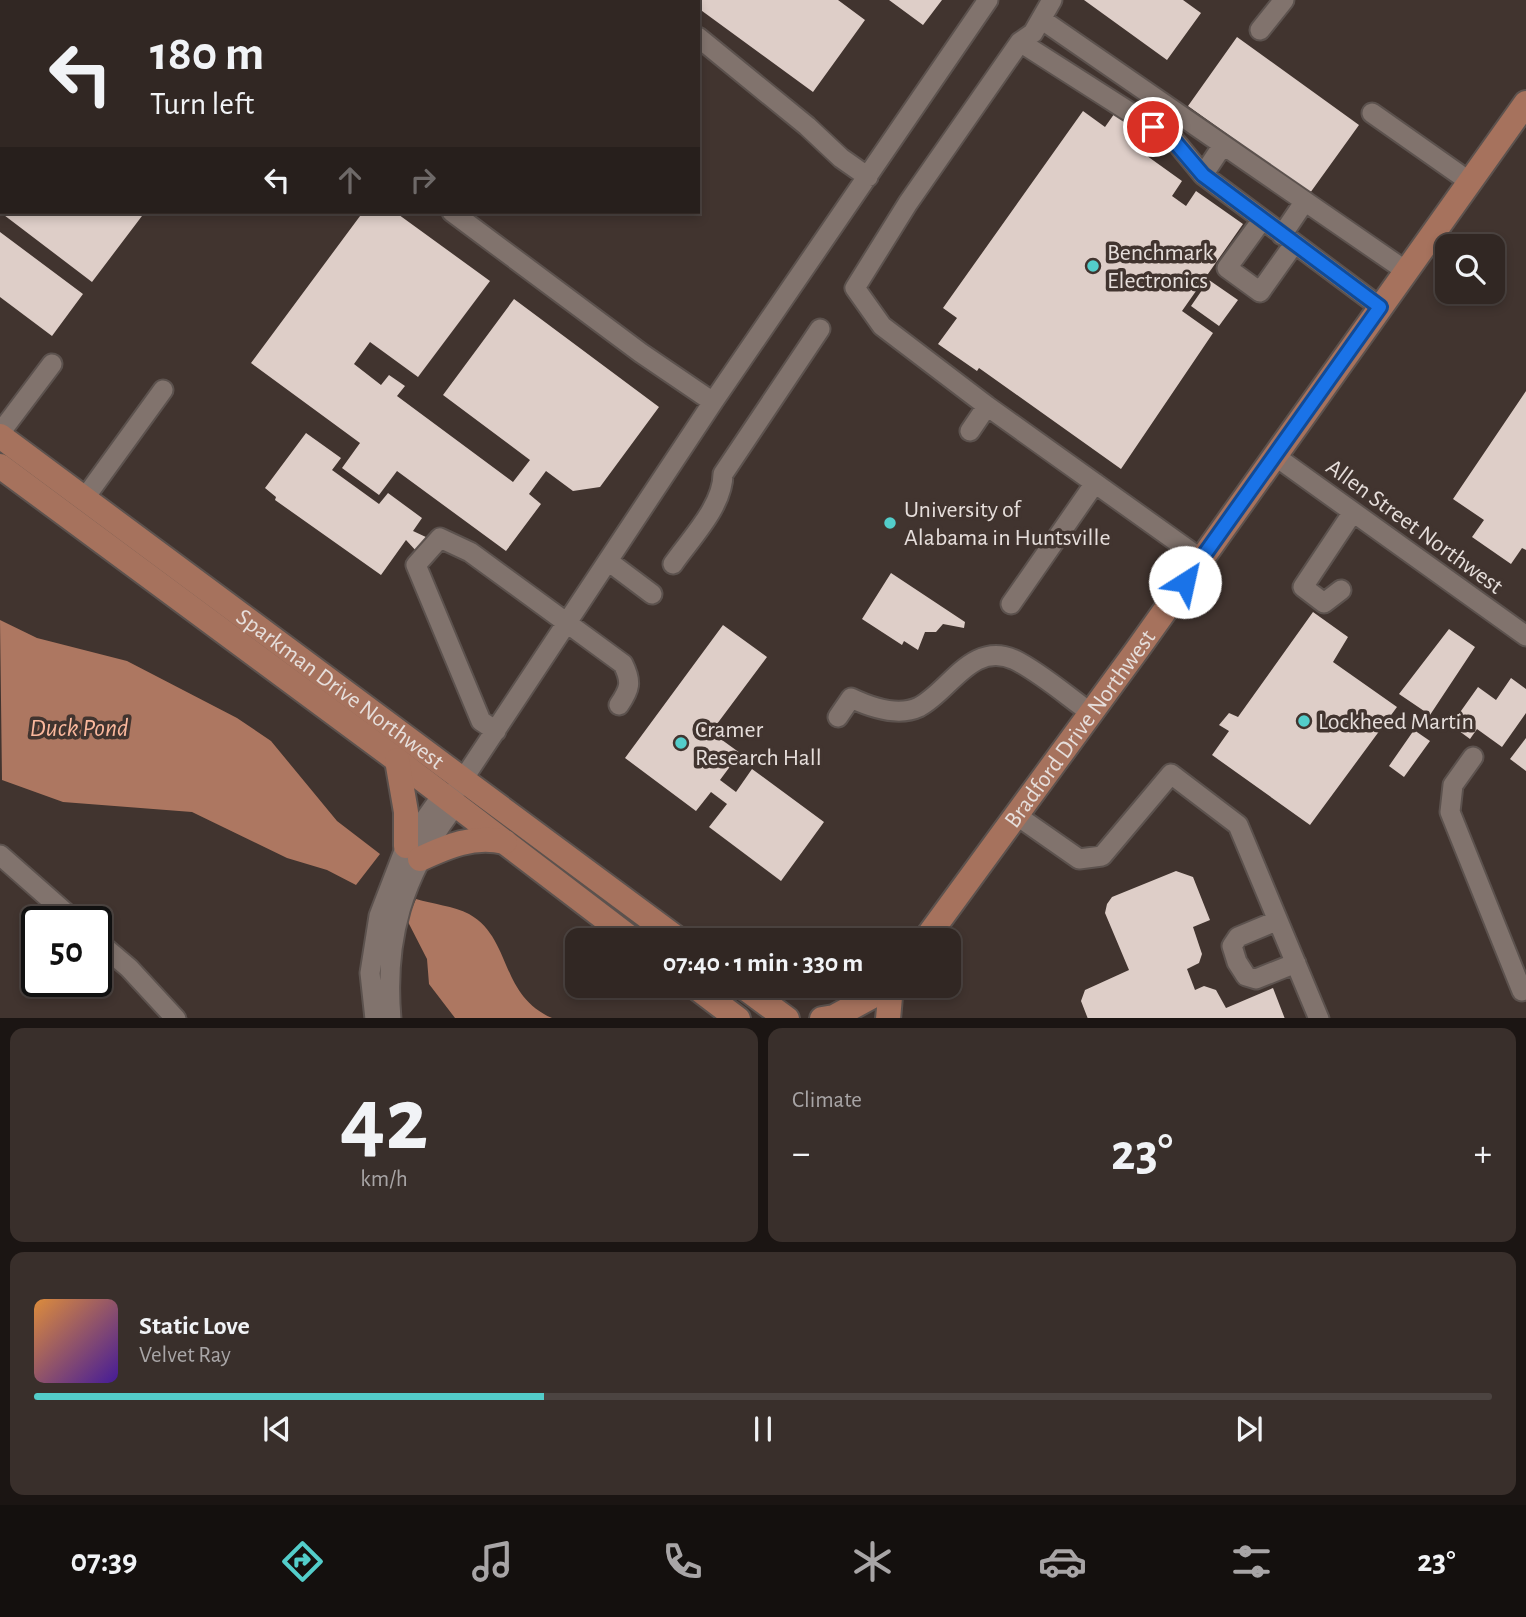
<!DOCTYPE html>
<html lang="en">
<head>
<meta charset="utf-8">
<style>
	:root { --surface:#312723; --page:#392f2b; --text:#f1f3f6; --muted:#a8a5a6; --line:#4c4441; --accent:#53cdca }
	body { margin:0; font-family:"Alegreya Sans",sans-serif; background:var(--page); color:var(--text); height:100vh; display:flex; flex-direction:column; font-size:26px; white-space:nowrap }
	* { box-sizing:border-box; margin:0 }
	p { font-size:23px; color:var(--muted) }
	.icon { flex:none; width:38px; height:38px; fill:none; stroke:currentColor; stroke-width:2; stroke-linecap:round; stroke-linejoin:round }
	.map { position:relative; height:1018px; overflow:hidden }
	.sheet { display:flex; flex-direction:column; gap:10px; padding:10px; background:#1b1513; flex:1 }
	.sheet>* { flex:none }
	.hud { position:absolute; left:0px; top:0px; width:700px; height:214px; box-shadow:0 4px 10px #0003,0 0 0 2px var(--line); background:#312723; color:var(--text); overflow:hidden }
	.controls { position:absolute; left:1435px; top:234px; display:grid; gap:14px }
	.controls a { display:grid; place-items:center; width:70px; height:70px; border-radius:14px; background:var(--surface); box-shadow:0 4px 10px #0003,0 0 0 2px var(--line); font-size:35px }
	.speed { position:absolute; left:21px; top:906px; display:flex; gap:14px; font-size:35px; font-weight:700; text-align:center }
	.speed>* { display:grid; place-content:center; width:91px; height:91px; border-radius:50%; background:var(--surface); box-shadow:0 4px 10px #0003,0 0 0 2px var(--line); line-height:1 }
	.speed .limit { border:4px solid #111; border-radius:10px; background:#fff; color:#111 }
	.pin { position:absolute; display:grid; place-items:center; width:60px; height:60px; color:#fff; margin:-30px; border:4px solid #fff; border-radius:50%; box-shadow:0 2px 7px #0007 }
	.me { position:absolute; width:77px; margin:-38px; rotate:35deg; stroke-linejoin:round; filter:drop-shadow(0 0 5px #0008) }
	.turn { display:flex; align-items:center; gap:24px; height:147px; padding:0 35px; font-size:32px }
	.turn .icon { width:91px; height:91px; stroke-width:2.5 }
	.turn b { display:block; font-size:49px; line-height:60px }
	.lanes { display:flex; align-items:center; height:66px; padding:0 35px; background:#0003; justify-content:center; gap:35px; direction:ltr }
	.lanes .off { opacity:.35 }
	.big { font-size:52px; font-weight:700; line-height:1.1 }
	.sheet .tile { flex:1; display:flex; flex-direction:column; justify-content:center; gap:10px; min-width:0; padding:0 24px; border-radius:14px; background:var(--page) }
	.sheet .dial { align-items:center; gap:0 }
	.dial b { font-size:91px; line-height:1 }
	.song { display:flex; align-items:center; gap:21px }
	.cover { width:84px; height:84px; border-radius:10px; background:linear-gradient(135deg,hsl(30 70% 55%),hsl(260 70% 35%)) }
	.played { height:7px; border-radius:4px; background:linear-gradient(90deg,var(--accent) 35%,var(--line) 35%) }
	.keys { display:flex; justify-content:space-around; direction:ltr }
	.heat { display:flex; justify-content:space-between; align-items:center; font-size:38px; direction:ltr }
	.sheet .tiles { flex:1; display:grid; gap:10px; grid-template-columns:1fr 1fr }
	.tile:last-child { grid-column:span 2 }
	.trip { position:absolute; left:565px; top:928px; width:396px; height:70px; border-radius:14px; background:var(--surface); box-shadow:0 4px 10px #0003,0 0 0 2px var(--line); font-weight:700; line-height:70px; text-align:center }
	.tab-bar { display:flex; height:112px; justify-content:space-around; align-items:center; background:#14100e; color:var(--muted) }
	.tab-bar .icon { width:49px; height:49px }
	.tab-bar .selected { color:var(--accent) }
	.tab-bar b { font-size:32px; color:var(--text) }
	.map>svg:first-child { display:block }
	.water { fill:#ad7761 }
	.building { fill:#decec8 }
	.lines { fill:none; stroke-linecap:round; stroke-linejoin:round }
	.minor-casing { stroke:#5c524e; stroke-width:23 }
	.major-casing { stroke:#5c524e; stroke-width:28 }
	.minor { stroke:#81736d; stroke-width:19 }
	.major { stroke:#a6725d; stroke-width:24 }
	.route-casing { stroke:#114b97; stroke-width:18 }
	.route { stroke:#1a73e8; stroke-width:12 }
	.poi-dot { fill:#53cdca; stroke:#41342f; stroke-width:2.5 }
	.labels { text-anchor:middle; stroke-width:7; stroke-linejoin:round; paint-order:stroke }
	.poi-label { font-size:24px; fill:#e6dedb; stroke:#41342f; text-anchor:start }
	.street-label { font-size:24px; fill:#e6dedb; stroke:#41342f }
	.water-label { font-size:26px; font-style:italic; fill:#fab89d; stroke:#41342f }
</style>
</head>
<body>
<div class="map">
<svg width="1526" height="1019" viewBox="0 0 1526 1019">
	<rect width="100%" height="100%" fill="#41342f"/>
	<path class="water" d="M0,620L37,638L127,661L237,718L271,741L337,821L380,854L356,885L327,870L287,858L192,812L63,802L2,780Z
		M416,899C432,904 454,906 469,914C512,938 499,995 552,1018H455L429,984L427,959L407,920Z"/>
	<path class="building" d="M698,0H838L865,20L813,92L698,8Z
		M889,0H942L923,25Z
		M1084,0H1183L1201,13L1167,60Z
		M1237,37L1359,125L1310,193L1188,106Z
		M1119,107L1142,124L1129,143L1182,181L1172,196L1186,206L1196,191L1243,224L1182,311L1213,333L1121,469L979,368L977,371L938,344L957,318L943,308L1083,111L1105,127Z
		M0,212H145L92,282Z
		M363,212H395L490,281L418,377L370,342L354,364L381,385L389,375L405,386L397,396L513,482L530,460L443,395L514,299L659,407L600,487L573,491L546,471L529,494L541,504L506,551L397,471L379,495L342,468L360,443L251,363Z
		M0,232L83,294L52,336L0,297Z
		M1209,280L1238,300L1219,326L1191,306Z
		M1526,391V550L1522,548L1511,564L1472,537L1484,520L1453,499Z
		M306,433L341,458L332,470L379,504L388,493L422,518L413,531L428,538L418,553L406,540L381,575L275,500L276,497L265,488Z
		M891,573L965,622L964,628L943,624L936,632H925L918,650L904,641L902,645L862,619Z
		M1313,612L1348,637L1333,662L1397,707L1310,825L1212,755L1229,731L1219,725L1229,713L1238,717Z
		M723,625L767,657L711,732L740,753L720,780L736,792L752,769L824,822L781,881L709,827L727,804L711,792L696,811L625,758Z
		M1449,629L1475,647L1430,715L1399,694Z
		M1511,678L1526,689V713L1502,747L1477,729L1470,739L1451,725L1478,687L1496,700Z
		M1414,730L1430,741L1404,777L1389,766Z
		M1526,738V771L1510,759Z
		M1176,871L1193,877L1210,920L1193,927L1202,954L1199,963L1187,969L1195,990L1204,986L1216,990L1226,1008L1273,988L1285,1019H1088L1081,1001L1085,990L1129,970L1105,913L1107,904L1112,897Z"/>
	<g class="lines">
		<g class="minor-casing">
			<path id="minor" d="M168,0L170,2
				M645,0L648,2
				M1052,0L1033,33L1020,42L908,203L855,288L882,326L987,406L1201,559
				M19,2L20,0
				M1041,19L1406,271
				M0,27L2,25
				M1260,30L1284,0
				M698,37L807,126L841,158L868,177
				M1020,42L1175,141L1203,175L1380,307
				M0,50L2,52
				M1372,113L1470,182
				M1203,175L1223,145
				M452,212L641,353L713,402
				M1262,220L1227,268L1260,292L1294,244
				M1282,235L1305,201
				M970,431L987,406
				M0,433L52,364
				M1275,456L1526,636
				M84,499L163,390
				M608,561L652,594
				M673,564C691,538 723,506 723,474L820,329
				M1341,590L1324,603L1303,587L1353,512
				M1011,604L1095,483
				M838,717L851,698C870,707 898,717 919,707C950,691 972,640 1015,660C1041,673 1067,696 1091,713
				M496,731L481,721L416,565L440,538L470,552L623,664C632,682 630,689 619,705
				M1473,757L1453,785L1450,812L1522,991
				M456,790L713,402L988,0
				M1016,815L1079,859L1102,856L1171,774L1238,825L1319,1019
				M0,855L76,922
				M1276,921L1238,937L1232,946L1237,962L1246,976L1256,979L1296,963
				M96,940L129,968L176,1019
				M375,1019L370,973L379,916L406,846L438,801L449,799
				M391,1019C384,938 403,876 451,811L449,799"/>
		</g>
		<g class="major-casing">
			<g id="major">
				<path id="s1" d="M0,436L679,940"/>
				<path d="M0,466L397,760L633,940"/>
				<path d="M397,760L406,812V846"/>
				<path d="M420,859C448,846 473,835 505,842"/>
				<path id="s2" d="M925,940L1137,650L1526,103"/>
				<path d="M693,985L738,1019"/>
				<path d="M741,985L787,1019"/>
				<path d="M822,1019L834,1017L891,986"/>
				<path d="M888,1019L891,986"/>
			</g>
		</g>
		<use href="#minor" class="minor"/>
		<use href="#major" class="major"/>
	</g>
	<g class="lines">
		<g class="route-casing">
			<path id="route" d="M1153,127L1175,142L1203,175L1380,307L1185,582"/>
		</g>
		<use href="#route" class="route"/>
	</g>
	<g class="poi-dot">
		<circle cx="1093" cy="266" r="7"/>
		<circle cx="890" cy="523" r="7"/>
		<circle cx="1304" cy="721" r="7"/>
		<circle cx="681" cy="743" r="7"/>
	</g>
	<g class="labels">
		<g class="poi-label">
			<text x="1107" y="260">Benchmark<tspan x="1107" dy="28">Electronics</tspan></text>
			<text x="904" y="517">University of<tspan x="904" dy="28">Alabama in Huntsville</tspan></text>
			<text x="1318" y="729">Lockheed Martin</text>
			<text x="695" y="737">Cramer<tspan x="695" dy="28">Research Hall</tspan></text>
		</g>
		<g class="street-label">
			<text transform="translate(1415 526) rotate(36)" y="8">Allen Street Northwest</text>
			<text dy="8" stroke="none"><textPath href="#s1" startOffset="424">Sparkman Drive Northwest</textPath></text>
			<text dy="8" stroke="none"><textPath href="#s2" startOffset="262">Bradford Drive Northwest</textPath></text>
		</g>
		<g class="water-label">
			<text x="79" y="736">Duck Pond</text>
		</g>
	</g>
</svg>
<div class="controls">
<a><svg class="icon" aria-label="search" viewBox="0 0 24 24"><circle cx="10" cy="10" r="6"/><path d="M15 15l6 6"/></svg></a>
</div>
<div class="speed"><div class="limit">50</div></div>
<div class="pin" style="left:1153px;top:127px;background:#d93025"><svg class="icon" aria-label="arrive" viewBox="0 0 24 24"><path d="M6 21V4h12l-3 4 3 4H6"/></svg></div>
<svg class="me" style="left:1185px;top:582px" viewBox="-20 -20 40 40"><circle r="19" fill="#fff"/><path d="M0-13L10 11 0 6-10 11z" fill="#1a73e8"/></svg>
<div class="trip">07:40 · 1 min · 330 m</div>
<div class="hud">
<div class="turn"><svg class="icon" aria-label="left" viewBox="0 0 24 24"><path d="M17 20v-9H6M10 6l-5 5 5 5"/></svg><div><b>180 m</b>Turn left</div></div>
<div class="lanes"><svg class="icon" aria-label="left" viewBox="0 0 24 24"><path d="M17 20v-9H6M10 6l-5 5 5 5"/></svg><svg class="icon off" aria-label="ahead" viewBox="0 0 24 24"><path d="M12 20V5M6 11l6-6 6 6"/></svg><svg class="icon off" aria-label="right" viewBox="0 0 24 24"><path d="M7 20v-9h11M14 6l5 5-5 5"/></svg></div>
</div>
</div>
<section class="sheet">
<div class="tiles">
<div class="tile dial"><b>42</b><p>km/h</p></div>
<div class="tile"><p>Climate</p>
<div class="heat"><a>−</a><b class="big">23°</b><a>+</a></div>
</div>
<div class="tile">
<div class="song"><i class="cover"></i><div><b>Static Love</b><p>Velvet Ray</p></div></div>
<div class="played"></div>
<div class="keys"><svg class="icon" aria-label="previous" viewBox="0 0 24 24"><path d="M18 5L8 12l10 7zM5 5v14"/></svg><svg class="icon" aria-label="pause" viewBox="0 0 24 24"><path d="M8 5v14M16 5v14"/></svg><svg class="icon" aria-label="next" viewBox="0 0 24 24"><path d="M6 5l10 7-10 7zM19 5v14"/></svg></div>
</div>
</div>
</section>
<nav class="tab-bar">
<b>07:39</b>
<svg class="icon selected" aria-label="directions" viewBox="0 0 24 24"><path d="M12 3l9 9-9 9-9-9zM9 14v-3h6M13 9l2 2-2 2"/></svg>
<svg class="icon" aria-label="music" viewBox="0 0 24 24"><path d="M9 18V5l10-2v13"/><circle cx="6" cy="18" r="3"/><circle cx="16" cy="16" r="3"/></svg>
<svg class="icon" aria-label="phone" viewBox="0 0 24 24"><path d="M5 4h4l2 5-3 2q2 4 5 5l2-3 5 2v4C11 20 4 13 5 4z"/></svg>
<svg class="icon" aria-label="climate" viewBox="0 0 24 24"><path d="M12 3v18M4 7l16 10M4 17L20 7"/></svg>
<svg class="icon" aria-label="car" viewBox="0 0 24 24"><path d="M5 17H2v-5l4-1 3-4h7l3 4 3 1v5h-3M9 17h6M6 11h13"/><circle cx="7" cy="17" r="2"/><circle cx="17" cy="17" r="2"/></svg>
<svg class="icon" aria-label="filters" viewBox="0 0 24 24"><path d="M4 7h16M4 17h16"/><circle cx="9" cy="7" r="2"/><circle cx="15" cy="17" r="2"/></svg>
<b>23°</b>
</nav>
</body>
</html>
